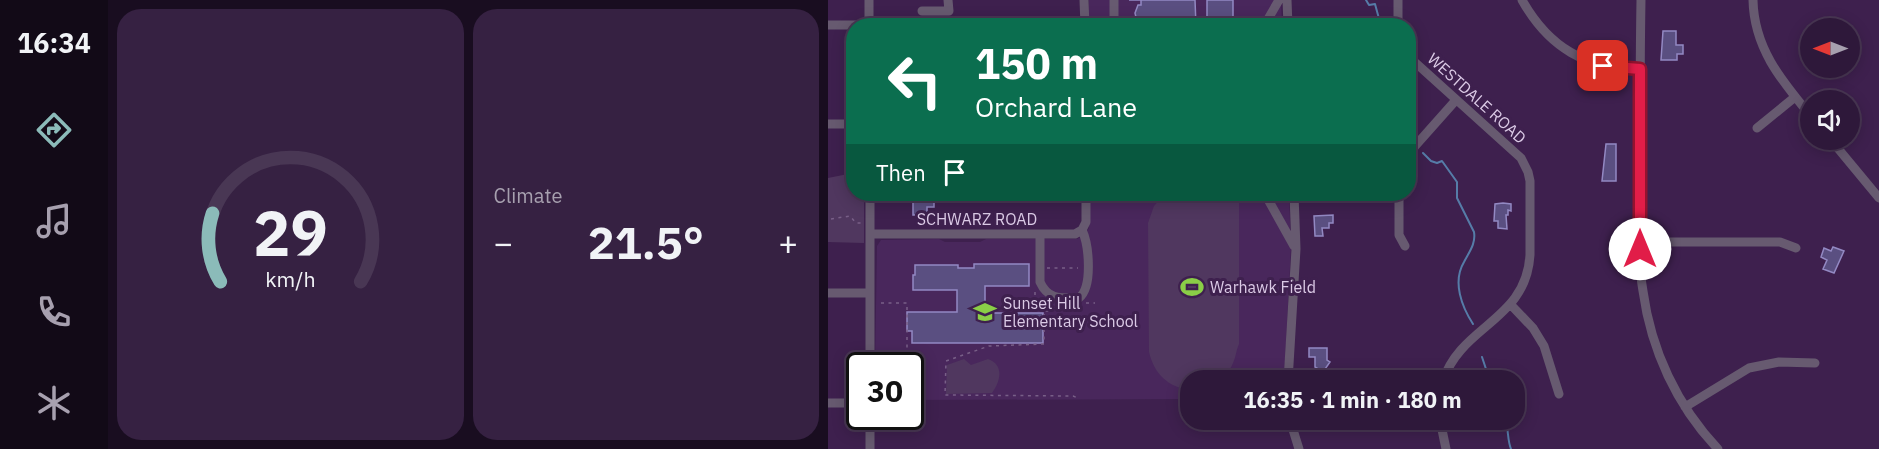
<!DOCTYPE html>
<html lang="en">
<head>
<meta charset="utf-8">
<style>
	:root { --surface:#2e183a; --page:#362142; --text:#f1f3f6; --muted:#a7a0af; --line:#493754; --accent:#8bbbb9 }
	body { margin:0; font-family:"IBM Plex Sans",sans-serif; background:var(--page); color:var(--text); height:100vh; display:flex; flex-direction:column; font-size:22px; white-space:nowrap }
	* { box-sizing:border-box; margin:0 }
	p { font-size:20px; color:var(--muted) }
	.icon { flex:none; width:33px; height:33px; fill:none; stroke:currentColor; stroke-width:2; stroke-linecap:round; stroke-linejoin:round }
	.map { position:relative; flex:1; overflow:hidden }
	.drawer { display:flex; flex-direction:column; gap:9px; padding:9px; background:#190d20; width:720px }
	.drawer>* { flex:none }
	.hud { position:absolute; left:18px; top:18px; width:570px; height:183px; border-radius:24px; box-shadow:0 3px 15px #0003,0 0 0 2px var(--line); background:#0b6e4f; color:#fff; overflow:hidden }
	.needle { width:39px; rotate:270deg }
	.tools { position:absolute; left:972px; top:18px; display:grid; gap:12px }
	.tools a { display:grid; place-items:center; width:60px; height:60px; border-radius:50%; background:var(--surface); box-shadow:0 3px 15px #0003,0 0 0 2px var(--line); font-size:30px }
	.speed { position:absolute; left:18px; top:352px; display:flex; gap:12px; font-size:30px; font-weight:700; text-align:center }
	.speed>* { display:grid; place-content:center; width:78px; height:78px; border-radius:50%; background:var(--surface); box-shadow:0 3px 15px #0003,0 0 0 2px var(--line); line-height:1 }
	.speed .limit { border:3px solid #111; border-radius:9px; background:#fff; color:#111 }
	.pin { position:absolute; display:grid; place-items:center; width:51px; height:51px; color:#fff; margin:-26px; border-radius:12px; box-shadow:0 3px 9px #0006 }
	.me { position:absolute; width:66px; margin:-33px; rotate:0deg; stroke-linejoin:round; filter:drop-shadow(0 0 4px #0008) }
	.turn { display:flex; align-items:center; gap:21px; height:126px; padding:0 30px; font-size:27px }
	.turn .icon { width:78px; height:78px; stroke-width:2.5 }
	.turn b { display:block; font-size:42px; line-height:51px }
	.then { display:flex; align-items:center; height:57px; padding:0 30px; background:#0003; gap:12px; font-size:22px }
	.big { font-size:45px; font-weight:700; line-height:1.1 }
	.drawer .tile { flex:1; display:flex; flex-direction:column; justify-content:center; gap:9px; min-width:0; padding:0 21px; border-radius:24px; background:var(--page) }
	.drawer .dial { align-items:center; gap:0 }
	.dial svg { height:156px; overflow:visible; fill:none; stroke:var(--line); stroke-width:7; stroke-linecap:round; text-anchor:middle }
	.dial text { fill:var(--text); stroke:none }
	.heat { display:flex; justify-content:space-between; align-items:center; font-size:33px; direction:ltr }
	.drawer .tiles { flex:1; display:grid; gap:9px; grid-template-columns:repeat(2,1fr) }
	.trip { position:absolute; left:352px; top:370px; width:345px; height:60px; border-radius:24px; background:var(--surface); box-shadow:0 3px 15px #0003,0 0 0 2px var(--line); font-weight:700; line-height:60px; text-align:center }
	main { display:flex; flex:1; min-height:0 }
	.menu { display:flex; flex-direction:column; width:108px; justify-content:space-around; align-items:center; background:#120a17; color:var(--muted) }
	.menu .icon { width:42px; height:42px }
	.menu .selected { color:var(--accent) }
	.menu b { font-size:27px; color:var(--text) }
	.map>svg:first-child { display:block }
	.built { fill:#49275c }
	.green { fill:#50375f }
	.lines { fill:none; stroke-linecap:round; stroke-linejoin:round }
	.stream { stroke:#567ca8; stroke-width:2 }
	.building { fill:#5a4f81; stroke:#9389c3; stroke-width:1.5 }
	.path { stroke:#785f87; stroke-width:1.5; stroke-dasharray:3 4.5; stroke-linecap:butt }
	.minor { stroke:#675a70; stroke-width:9 }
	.route-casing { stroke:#92132f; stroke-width:15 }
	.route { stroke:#e11d48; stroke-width:10 }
	.labels { text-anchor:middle; stroke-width:6; stroke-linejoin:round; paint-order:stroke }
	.street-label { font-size:16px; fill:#dbcae6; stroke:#3e204e }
	.poi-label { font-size:16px; fill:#dbcae6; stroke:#3e204e; text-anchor:start }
</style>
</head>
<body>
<main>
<nav class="menu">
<b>16:34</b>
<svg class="icon selected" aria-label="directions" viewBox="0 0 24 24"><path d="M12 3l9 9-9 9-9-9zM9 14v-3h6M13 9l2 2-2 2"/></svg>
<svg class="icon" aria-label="music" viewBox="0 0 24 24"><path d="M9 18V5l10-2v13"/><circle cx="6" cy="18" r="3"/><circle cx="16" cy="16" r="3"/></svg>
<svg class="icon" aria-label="phone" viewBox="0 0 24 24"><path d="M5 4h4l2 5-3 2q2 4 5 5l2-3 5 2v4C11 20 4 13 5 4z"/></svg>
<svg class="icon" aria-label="climate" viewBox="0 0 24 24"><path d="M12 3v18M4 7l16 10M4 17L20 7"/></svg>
</nav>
<section class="drawer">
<div class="tiles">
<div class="tile dial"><svg viewBox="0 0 100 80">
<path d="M14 69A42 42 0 1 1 86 69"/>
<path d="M14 69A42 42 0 0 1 10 34" stroke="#8bbbb9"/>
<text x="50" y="56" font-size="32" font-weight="700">29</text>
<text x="50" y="72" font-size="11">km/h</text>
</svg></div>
<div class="tile"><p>Climate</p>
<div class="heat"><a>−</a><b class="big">21.5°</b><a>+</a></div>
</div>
</div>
</section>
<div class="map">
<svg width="1051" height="449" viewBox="0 0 1051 449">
	<rect width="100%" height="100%" fill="#3e204e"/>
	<path class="built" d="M261,0H453L454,25H261Z
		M262,194H461L463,248L456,381H363V399L83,400L82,366H47L49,246L53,240L111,239L117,242H152L158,239H249L256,235L261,228Z"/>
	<path class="green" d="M25,173L26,194H36V243L0,242V178Z
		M337,194H391L400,200V194H411V344C408,350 408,357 405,363C397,383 382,381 363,381V390C341,388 326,374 321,352L320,223L326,206Z
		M136,359L143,365L160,359C177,365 172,382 164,393L118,394L119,365Z"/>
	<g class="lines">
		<path class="stream" d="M538,0L541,5L547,4L553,26
			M595,153L603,161L609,163L614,161L629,182V198L646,232C648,244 641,252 636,262C624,282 634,307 645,324
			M654,357L662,381
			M677,420C681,430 679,439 683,449"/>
	</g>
	<path class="building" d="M301,0H367L368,26H310L307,13L310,5H313V0Z
		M379,0H405V26H379Z
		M835,31H848V45H855V54H849V60H833Z
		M778,144H788V181H774Z
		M85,195H106V207H99V215H85Z
		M675,203L683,204V211L680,210V215H678L679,229L670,228V221H666L667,204Z
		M505,215V223H501V228H494L495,236H487L486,216Z
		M1005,247L1016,251L1006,273L995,269L999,260L993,257L996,248L1003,251Z
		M146,264H201V286H157V313H215V343H84V331H79V312H129V290H85V275H87V265H130V268H146Z
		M481,348H499V360L502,362L495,372L487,367V357H481Z"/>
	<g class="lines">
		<path class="path" d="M3,219L22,216L28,223H34
			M219,268H250
			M207,292V303L220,302
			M53,303H79V361
			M258,303H267
			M226,307L223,311H216V344L161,346L118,361L117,395L245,396L250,398"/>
		<path class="minor" d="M41,0V26
			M256,0L257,26
			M286,0V26
			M459,0L460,26
			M570,0V26
			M694,0C721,48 758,69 812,69
			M813,0C812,56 812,112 812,168C812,209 808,251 815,291C823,350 849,406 890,449
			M925,0C926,48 953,80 982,115
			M94,11H121L120,0
			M0,25H257
			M436,26L451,0
			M580,56L693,158L700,172L702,181V255C698,321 633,325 615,381
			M0,124H26
			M929,128L967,97
			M1003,140L1051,198
			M580,154L628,100
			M42,194V366
			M437,194L466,246
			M571,194V235L577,246
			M254,230L258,222V194
			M42,234H247L254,230
			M212,234V282C220,300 233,298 251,298C265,287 261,245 254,230
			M812,242H952L968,248
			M0,293H42
			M683,305L705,328L716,346L731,394
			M460,381L468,249L466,194
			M0,403H32
			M857,407L921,368L951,362L987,363
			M462,420L471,449
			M612,420L618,449
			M42,449V417"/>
	</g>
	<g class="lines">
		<g class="route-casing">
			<path id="route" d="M775,66L812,69V249"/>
		</g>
		<use href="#route" class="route"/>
	</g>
	<defs>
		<g id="stadium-bare" transform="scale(1.8)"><path d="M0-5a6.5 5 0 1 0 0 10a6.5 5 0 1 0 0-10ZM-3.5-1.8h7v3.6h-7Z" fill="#8ace47" stroke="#3e204e" stroke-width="2.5" paint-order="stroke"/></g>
		<g id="school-bare" transform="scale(1.8)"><path d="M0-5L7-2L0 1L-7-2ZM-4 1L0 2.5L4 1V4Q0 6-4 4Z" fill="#8ace47" stroke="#3e204e" stroke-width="2.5" paint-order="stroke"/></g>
	</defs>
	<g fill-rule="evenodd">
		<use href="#stadium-bare" x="364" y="287"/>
		<use href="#school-bare" x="157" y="312"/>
	</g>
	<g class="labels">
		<g class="street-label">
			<text transform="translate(649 98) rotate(42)" y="6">WESTDALE ROAD</text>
			<text x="149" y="225">SCHWARZ ROAD</text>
		</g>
		<g class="poi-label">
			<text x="382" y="293">Warhawk Field</text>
			<text x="175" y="309">Sunset Hill<tspan x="175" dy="18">Elementary School</tspan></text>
		</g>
	</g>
</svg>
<div class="tools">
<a><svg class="needle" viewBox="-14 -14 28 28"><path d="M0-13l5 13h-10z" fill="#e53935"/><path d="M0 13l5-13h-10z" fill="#a7a0af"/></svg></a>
<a><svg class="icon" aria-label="sound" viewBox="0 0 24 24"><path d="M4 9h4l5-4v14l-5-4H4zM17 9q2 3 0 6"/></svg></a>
</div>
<div class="speed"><div class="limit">30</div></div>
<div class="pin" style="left:775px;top:66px;background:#d93025"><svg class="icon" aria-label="arrive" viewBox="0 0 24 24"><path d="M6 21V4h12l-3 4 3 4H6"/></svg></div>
<svg class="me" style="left:812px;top:249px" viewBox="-20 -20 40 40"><circle r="19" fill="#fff"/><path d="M0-13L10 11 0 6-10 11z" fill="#e11d48"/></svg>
<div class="trip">16:35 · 1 min · 180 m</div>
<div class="hud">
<div class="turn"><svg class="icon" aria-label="left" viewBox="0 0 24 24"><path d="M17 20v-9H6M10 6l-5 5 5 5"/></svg><div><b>150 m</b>Orchard Lane</div></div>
<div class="then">Then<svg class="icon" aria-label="arrive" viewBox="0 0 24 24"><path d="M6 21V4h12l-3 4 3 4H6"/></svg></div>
</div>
</div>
</main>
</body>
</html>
